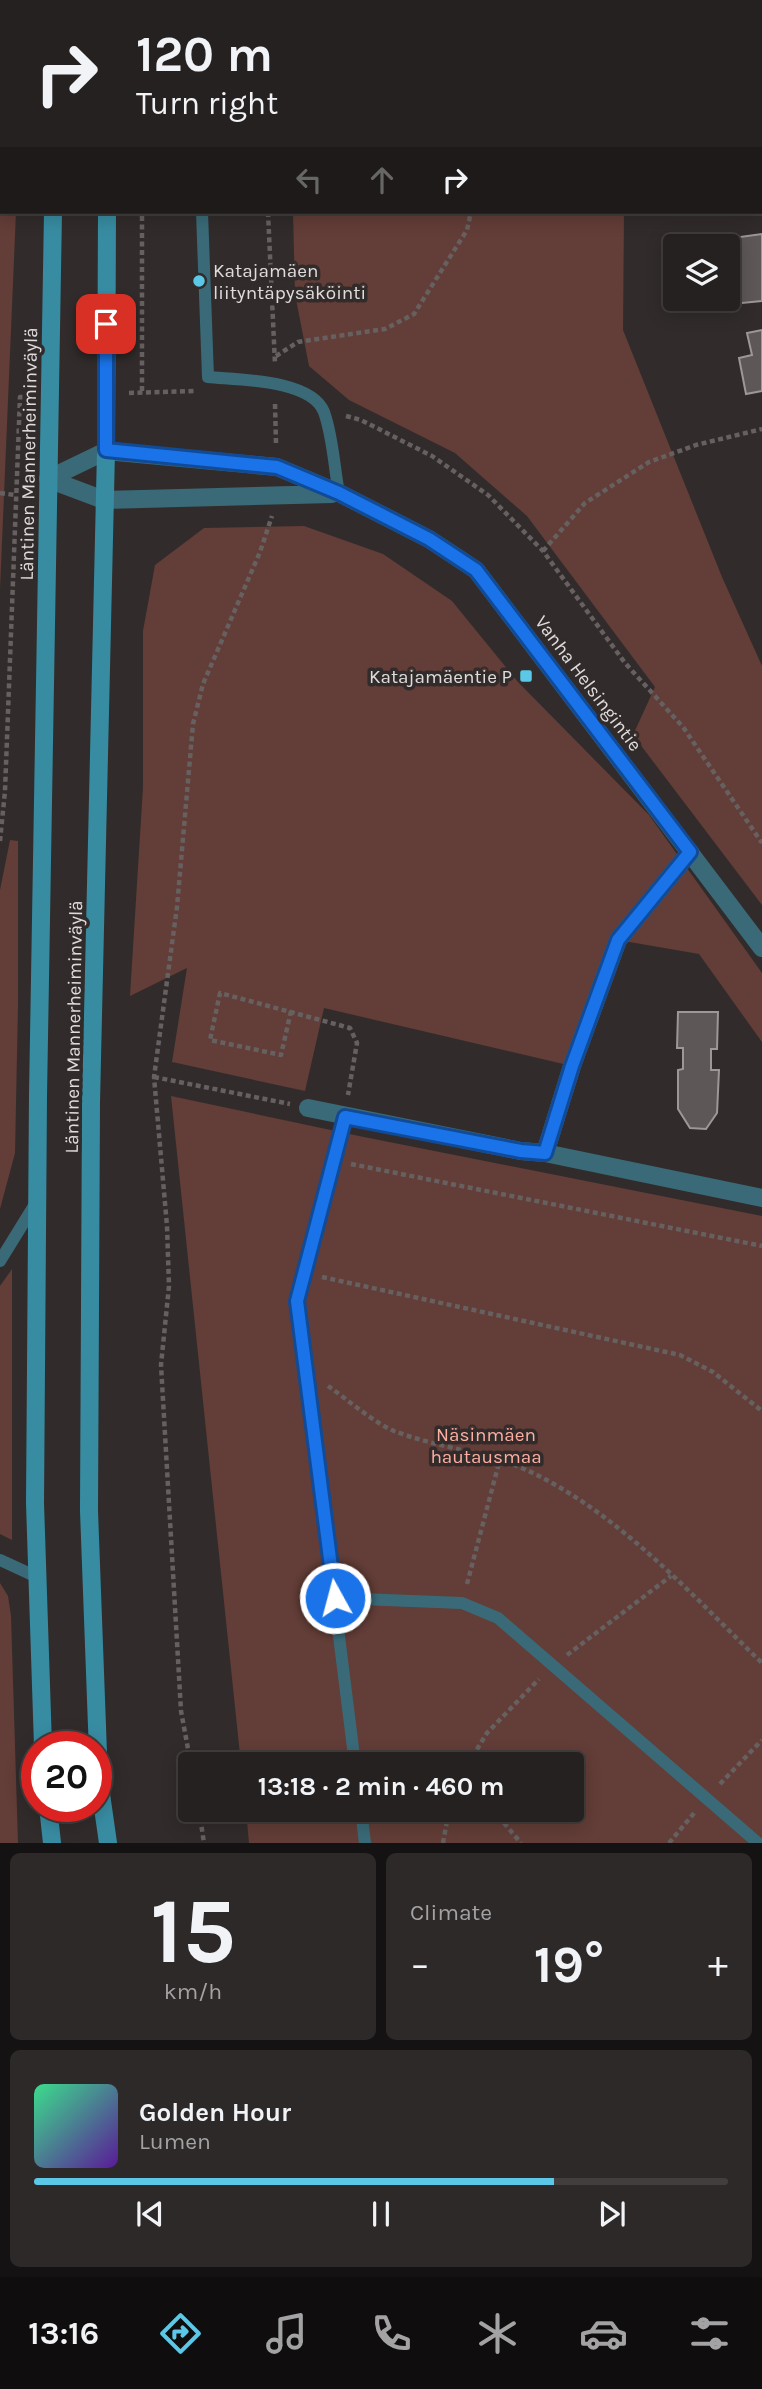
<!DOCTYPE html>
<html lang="en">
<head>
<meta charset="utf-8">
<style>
	:root { --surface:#252120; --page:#2d2929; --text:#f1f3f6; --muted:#a3a3a5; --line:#423e3e; --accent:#5ac8e6 }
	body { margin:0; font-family:Karla,sans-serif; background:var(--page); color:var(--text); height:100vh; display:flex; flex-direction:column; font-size:26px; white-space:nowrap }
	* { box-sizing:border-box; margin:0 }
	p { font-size:23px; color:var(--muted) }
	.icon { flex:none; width:38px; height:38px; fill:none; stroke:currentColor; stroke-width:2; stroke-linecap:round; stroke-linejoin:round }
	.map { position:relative; height:1843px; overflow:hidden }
	.details { display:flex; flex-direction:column; gap:10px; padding:10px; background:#141212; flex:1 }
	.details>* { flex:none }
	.hud { position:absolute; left:0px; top:0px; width:763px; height:214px; box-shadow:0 4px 18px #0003,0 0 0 2px var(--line); background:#252120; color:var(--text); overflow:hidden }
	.tools { position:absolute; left:663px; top:234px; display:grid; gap:14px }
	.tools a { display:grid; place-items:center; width:77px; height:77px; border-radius:7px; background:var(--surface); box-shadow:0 4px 18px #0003,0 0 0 2px var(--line); font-size:35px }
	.speed { position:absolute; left:21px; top:1731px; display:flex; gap:14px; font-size:35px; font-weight:700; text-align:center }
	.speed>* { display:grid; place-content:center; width:91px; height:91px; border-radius:50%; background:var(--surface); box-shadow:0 4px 18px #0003,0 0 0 2px var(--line); line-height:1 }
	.speed .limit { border:10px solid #d22; background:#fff; color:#111 }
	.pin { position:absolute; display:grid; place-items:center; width:60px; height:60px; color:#fff; margin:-30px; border-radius:14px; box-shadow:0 4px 10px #0006 }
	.me { position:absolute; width:77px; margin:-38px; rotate:353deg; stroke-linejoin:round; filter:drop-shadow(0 0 5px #0008) }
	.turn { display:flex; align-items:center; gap:24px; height:147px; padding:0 21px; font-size:32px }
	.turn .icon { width:91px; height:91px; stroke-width:2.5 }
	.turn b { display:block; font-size:49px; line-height:60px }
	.lanes { display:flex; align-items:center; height:66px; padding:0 21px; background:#0003; justify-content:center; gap:35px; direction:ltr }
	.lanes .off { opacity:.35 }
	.big { font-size:52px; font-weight:700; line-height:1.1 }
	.details .tile { flex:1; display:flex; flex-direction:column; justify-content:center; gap:10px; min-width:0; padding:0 24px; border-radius:10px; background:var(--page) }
	.details .dial { align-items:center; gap:0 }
	.dial b { font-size:91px; line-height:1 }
	.song { display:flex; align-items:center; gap:21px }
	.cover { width:84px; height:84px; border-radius:10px; background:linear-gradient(135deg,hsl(150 70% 55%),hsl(270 70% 35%)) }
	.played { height:7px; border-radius:4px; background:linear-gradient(90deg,var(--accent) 75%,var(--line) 75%) }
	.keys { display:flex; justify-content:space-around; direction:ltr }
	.heat { display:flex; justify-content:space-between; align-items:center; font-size:38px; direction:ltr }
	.details .tiles { flex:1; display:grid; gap:10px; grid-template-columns:1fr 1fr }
	.tile:last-child { grid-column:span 2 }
	.trip { position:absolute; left:178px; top:1752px; width:406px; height:70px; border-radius:7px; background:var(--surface); box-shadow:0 4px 18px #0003,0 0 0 2px var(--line); font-weight:700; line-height:70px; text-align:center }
	.dock { display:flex; height:112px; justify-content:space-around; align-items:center; background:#0f0d0d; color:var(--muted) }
	.dock .icon { width:49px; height:49px }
	.dock .selected { color:var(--accent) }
	.dock b { font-size:32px; color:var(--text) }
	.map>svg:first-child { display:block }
	.green { fill:#633d37 }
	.building { fill:#5d5857; stroke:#9d9796; stroke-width:2 }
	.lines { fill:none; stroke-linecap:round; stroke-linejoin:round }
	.path { stroke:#666160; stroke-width:4.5; stroke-dasharray:5 3.5; stroke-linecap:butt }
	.service { stroke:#3a6a78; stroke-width:12 }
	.minor { stroke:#3a6a78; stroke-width:18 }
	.tertiary { stroke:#3a6a78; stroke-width:18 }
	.secondary { stroke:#388ca2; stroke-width:18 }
	.route-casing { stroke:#114b97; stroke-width:18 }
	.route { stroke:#1a73e8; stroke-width:12 }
	.poi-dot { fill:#5ac8e6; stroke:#312c2b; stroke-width:2.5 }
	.labels { text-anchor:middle; stroke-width:7; stroke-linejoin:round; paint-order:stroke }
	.poi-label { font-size:19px; fill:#e0dcdc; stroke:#312c2b; text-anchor:start }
	.street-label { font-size:19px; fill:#e0dcdc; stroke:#312c2b }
	.park-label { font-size:19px; fill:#feaea0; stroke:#312c2b }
</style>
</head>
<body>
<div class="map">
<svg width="762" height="1843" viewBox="0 0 762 1843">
	<rect width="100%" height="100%" fill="#312c2b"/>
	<path class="green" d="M0,0L23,2H2V212H16L0,589Z
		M289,0H687L685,2Z
		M293,212H624L623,330L722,577L762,666V905L633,735L655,687L527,516L455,453L349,400L309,366L295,294Z
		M304,526L383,554L452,601L518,682L649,815L762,973V1042L699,954L618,940L572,1066L324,1008L305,1091L172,1062L187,968L130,996L143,787V631L155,565L204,528Z
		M10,840L18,841V1006L15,1153L0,1209V890Z
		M171,1096L359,1136L762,1216V1843H249L246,1810H572V1764H241Z
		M12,1269V1540L0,1534V1286Z
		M0,1583L8,1596L11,1616L18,1843H0Z"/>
	<path class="building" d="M762,234V301L732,304L728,247H726L725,239Z
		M762,330V391L746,394L739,358L752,355L747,333Z
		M678,1012H718L717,1049H711V1070H719L717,1113L706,1129L690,1128L678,1109V1070L683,1069V1048H677Z"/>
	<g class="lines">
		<path class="path" d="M264,2L265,0
			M520,2L521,0
			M268,212L275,364
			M276,356L298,342L385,329L414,314L467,230L471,212
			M142,391V216
			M129,393L194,391
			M275,404L276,444
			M346,416L361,420L432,456L488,495L543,551L625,663L683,727L762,843
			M0,493L15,495
			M543,551L585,503L649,462L696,445L762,429
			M0,841L5,791L20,397H29
			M291,1011L281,1055L210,1040L220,993L350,1028L357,1043L348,1095
			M154,1077L290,1104
			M351,1164L762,1246
			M322,1277L680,1355L713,1372L762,1411
			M328,1386C348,1400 373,1422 394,1431C441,1449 492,1452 537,1475C623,1518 694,1597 762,1663
			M467,1584L500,1459
			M567,1655L671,1576
			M468,1764L487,1733L539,1679
			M191,1765L181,1711L161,1365L169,1286L167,1226L154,1077L177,907L193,724L203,684L260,552L272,516
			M720,1784L762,1740
			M199,1810L204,1843
			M493,1810L521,1843
			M443,1843L449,1810
			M669,1843L695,1812"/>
		<path class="service" d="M193,0V2
			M202,212L208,377C237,380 311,379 324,412C333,437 334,467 339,493
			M345,1117L297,1301L355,1764
			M0,1261L37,1201
			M0,1560L37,1577
			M335,1598L462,1603L498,1618L758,1843
			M361,1810L365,1843"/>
		<path class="minor" d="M308,1108L521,1151L545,1153L762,1198
			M545,1153L572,1066L618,940L690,852"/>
		<path class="tertiary" d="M48,479L106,451L277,467L339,493L429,539L476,570L762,948
			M48,479L104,500L332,494"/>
		<path class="secondary" d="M55,2L56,0
			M110,2V0
			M107,212L106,451L91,1102L89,1511L99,1780L108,1843
			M43,1746L35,1503L38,1096L53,212
			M48,1806L52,1843"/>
	</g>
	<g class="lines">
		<g class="route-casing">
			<path id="route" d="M106,324V450L277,467L339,493L429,539L476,570L690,852L618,940L572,1066L545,1153L521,1151L345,1117L297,1301L335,1598"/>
		</g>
		<use href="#route" class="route"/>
	</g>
	<g class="poi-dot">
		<circle cx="199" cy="281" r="7"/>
		<rect x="519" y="669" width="14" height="14" rx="3.5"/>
	</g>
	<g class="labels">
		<g class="poi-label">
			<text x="213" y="277">Katajamäen<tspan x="213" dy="22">liityntäpysäköinti</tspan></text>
			<text x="512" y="683" text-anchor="end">Katajamäentie P</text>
		</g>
		<g class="street-label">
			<text transform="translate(28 454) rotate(-89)" y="7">Läntinen Mannerheiminväylä</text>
			<text transform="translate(589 683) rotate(53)" y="7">Vanha Helsingintie</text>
			<text transform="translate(73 1027) rotate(-89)" y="7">Läntinen Mannerheiminväylä</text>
		</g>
		<g class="park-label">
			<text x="486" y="1441">Näsinmäen<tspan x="486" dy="22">hautausmaa</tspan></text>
		</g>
	</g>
</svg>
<div class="tools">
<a><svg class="icon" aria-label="layers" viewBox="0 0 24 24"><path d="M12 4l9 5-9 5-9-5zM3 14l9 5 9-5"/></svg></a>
</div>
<div class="speed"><div class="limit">20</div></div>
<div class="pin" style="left:106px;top:324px;background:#d93025"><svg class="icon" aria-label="arrive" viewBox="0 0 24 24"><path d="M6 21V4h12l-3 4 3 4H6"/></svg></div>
<svg class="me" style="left:335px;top:1598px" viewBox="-20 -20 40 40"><circle r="17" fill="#1a73e8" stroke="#fff" stroke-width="3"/><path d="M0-11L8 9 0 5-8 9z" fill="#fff"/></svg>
<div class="trip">13:18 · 2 min · 460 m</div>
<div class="hud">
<div class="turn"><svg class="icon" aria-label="right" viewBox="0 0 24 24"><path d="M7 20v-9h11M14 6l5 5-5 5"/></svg><div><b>120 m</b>Turn right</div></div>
<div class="lanes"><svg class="icon off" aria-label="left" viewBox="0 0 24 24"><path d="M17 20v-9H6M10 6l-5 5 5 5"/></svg><svg class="icon off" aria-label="ahead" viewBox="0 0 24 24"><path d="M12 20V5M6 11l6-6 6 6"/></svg><svg class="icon" aria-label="right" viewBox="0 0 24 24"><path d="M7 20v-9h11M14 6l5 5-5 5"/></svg></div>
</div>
</div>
<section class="details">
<div class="tiles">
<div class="tile dial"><b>15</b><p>km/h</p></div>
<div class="tile"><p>Climate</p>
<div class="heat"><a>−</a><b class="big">19°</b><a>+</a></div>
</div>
<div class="tile">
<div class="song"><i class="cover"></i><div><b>Golden Hour</b><p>Lumen</p></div></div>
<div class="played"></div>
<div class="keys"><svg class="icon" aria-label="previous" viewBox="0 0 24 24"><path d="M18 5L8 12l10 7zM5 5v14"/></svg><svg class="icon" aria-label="pause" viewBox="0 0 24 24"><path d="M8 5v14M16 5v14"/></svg><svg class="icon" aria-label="next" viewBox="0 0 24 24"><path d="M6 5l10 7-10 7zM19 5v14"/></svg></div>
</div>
</div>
</section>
<nav class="dock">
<b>13:16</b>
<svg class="icon selected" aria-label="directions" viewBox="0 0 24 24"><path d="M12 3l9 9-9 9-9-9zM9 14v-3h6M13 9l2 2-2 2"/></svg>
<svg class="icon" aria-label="music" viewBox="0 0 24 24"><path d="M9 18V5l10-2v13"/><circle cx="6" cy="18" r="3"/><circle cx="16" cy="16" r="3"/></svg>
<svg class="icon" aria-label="phone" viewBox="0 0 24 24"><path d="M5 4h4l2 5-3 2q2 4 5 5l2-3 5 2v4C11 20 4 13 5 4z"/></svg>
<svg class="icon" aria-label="climate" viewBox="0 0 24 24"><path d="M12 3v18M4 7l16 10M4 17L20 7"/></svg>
<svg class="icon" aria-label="car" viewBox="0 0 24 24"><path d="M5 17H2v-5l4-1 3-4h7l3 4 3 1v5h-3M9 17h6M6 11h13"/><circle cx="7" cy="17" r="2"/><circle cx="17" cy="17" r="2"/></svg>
<svg class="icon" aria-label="filters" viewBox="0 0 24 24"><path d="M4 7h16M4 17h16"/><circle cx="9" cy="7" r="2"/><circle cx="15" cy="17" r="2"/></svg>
</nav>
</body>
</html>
